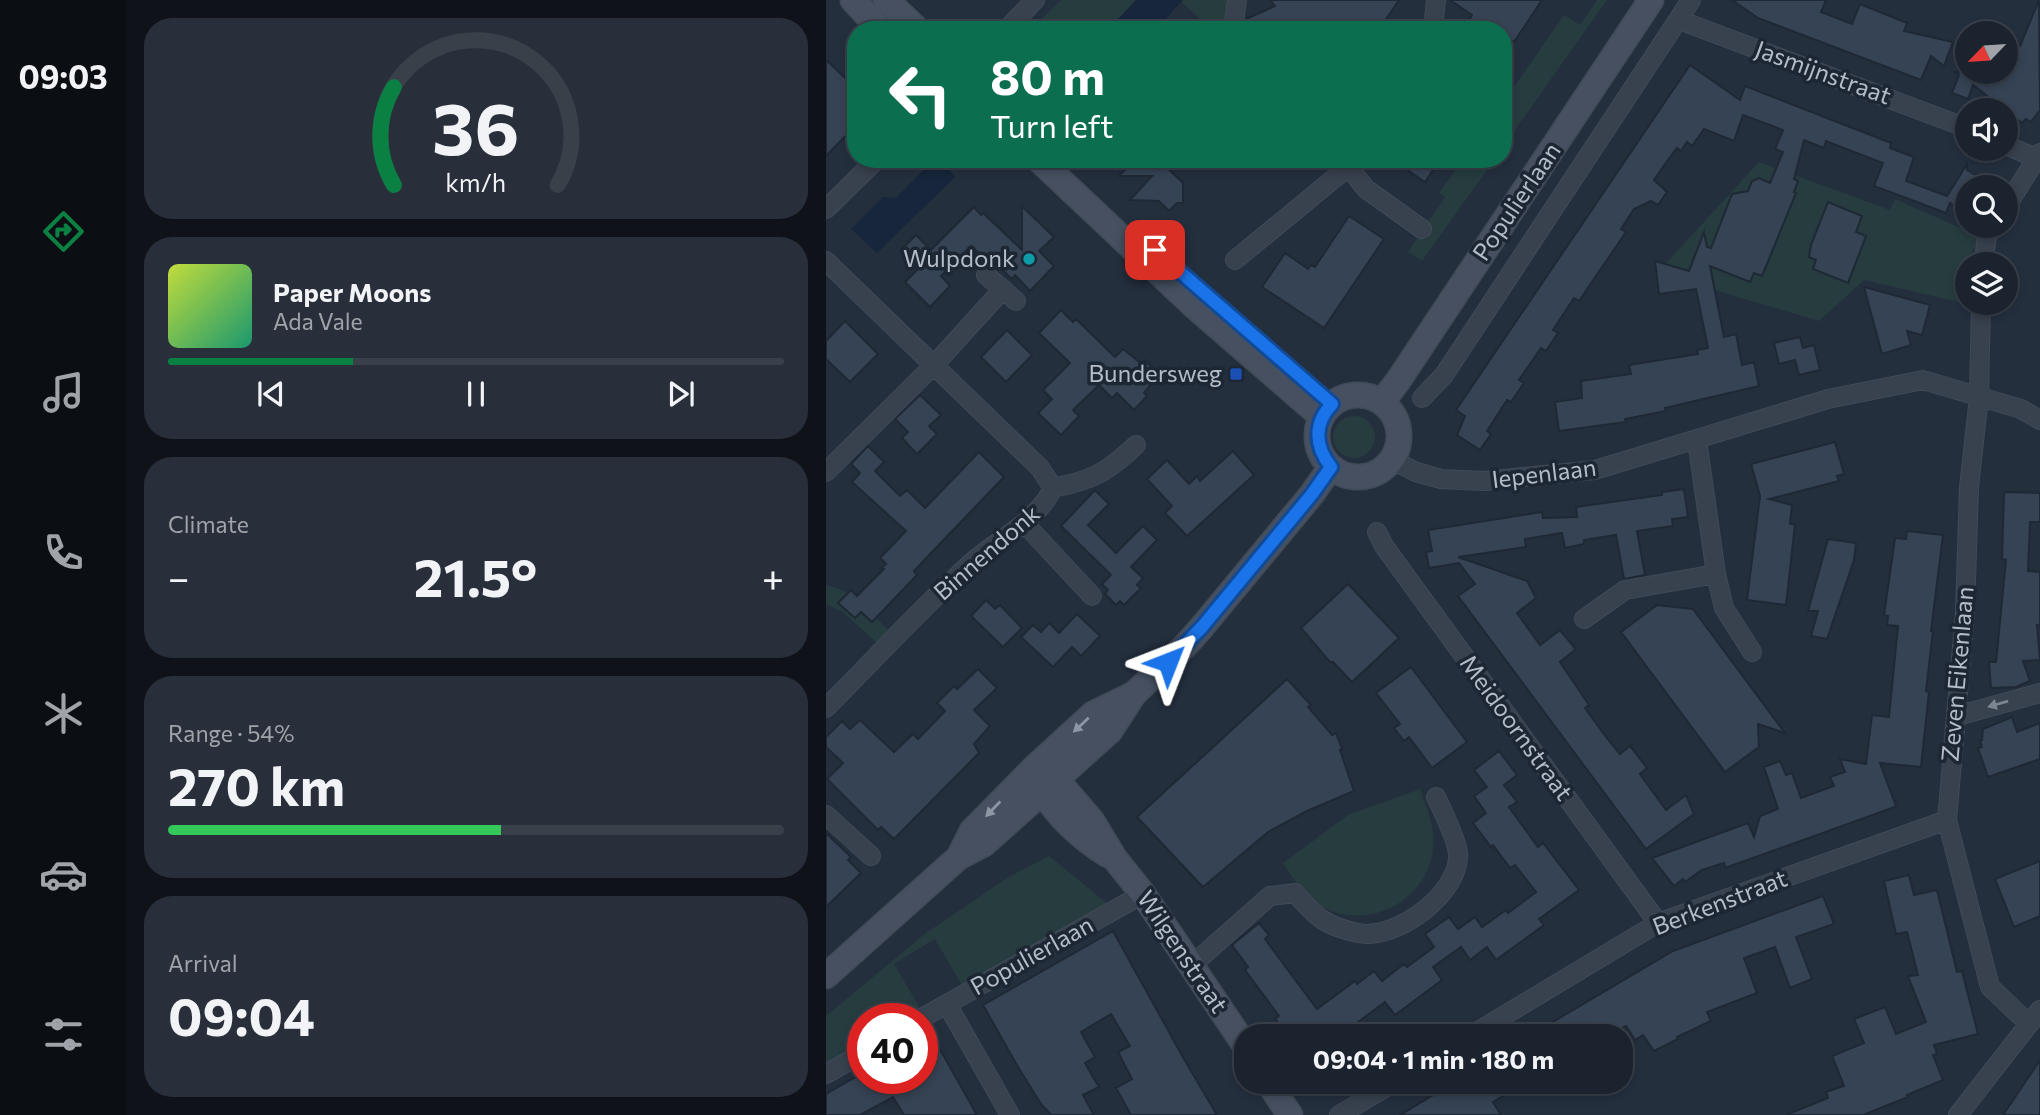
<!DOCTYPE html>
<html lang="en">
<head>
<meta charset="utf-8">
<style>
	:root { --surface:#1b232e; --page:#282f3a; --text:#f1f3f6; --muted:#a0a4aa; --line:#39404a; --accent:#0b8043 }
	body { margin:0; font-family:Commissioner,sans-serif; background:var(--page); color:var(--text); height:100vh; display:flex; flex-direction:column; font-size:26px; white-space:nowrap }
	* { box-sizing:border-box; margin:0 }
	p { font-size:23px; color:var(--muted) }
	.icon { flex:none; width:38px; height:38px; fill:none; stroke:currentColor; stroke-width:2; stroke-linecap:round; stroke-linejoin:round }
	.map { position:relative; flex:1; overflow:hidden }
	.panel { display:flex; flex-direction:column; gap:18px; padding:18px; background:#0f1319; width:700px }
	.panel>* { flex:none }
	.guide { position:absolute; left:21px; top:21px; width:665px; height:147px; border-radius:28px; box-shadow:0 4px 10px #0003,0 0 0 2px var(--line); background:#0b6e4f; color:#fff; overflow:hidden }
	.needle { width:46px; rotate:245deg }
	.tools { position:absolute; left:1129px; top:21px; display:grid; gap:14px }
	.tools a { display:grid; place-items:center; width:63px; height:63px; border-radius:50%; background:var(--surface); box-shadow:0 4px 10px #0003,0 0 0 2px var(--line); font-size:35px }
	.speed { position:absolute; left:21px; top:1003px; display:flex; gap:14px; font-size:35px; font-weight:700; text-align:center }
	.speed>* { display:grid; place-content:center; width:91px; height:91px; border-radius:50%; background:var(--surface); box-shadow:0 4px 10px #0003,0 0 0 2px var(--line); line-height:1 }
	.speed .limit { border:10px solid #d22; background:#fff; color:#111 }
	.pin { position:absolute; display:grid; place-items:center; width:60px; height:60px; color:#fff; margin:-30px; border-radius:14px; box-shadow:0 4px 10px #0006 }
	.me { position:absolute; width:77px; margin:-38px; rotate:45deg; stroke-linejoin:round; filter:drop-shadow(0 0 5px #0008) }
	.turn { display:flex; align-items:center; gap:24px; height:147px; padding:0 28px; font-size:32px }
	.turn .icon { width:91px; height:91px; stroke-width:2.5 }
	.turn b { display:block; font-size:49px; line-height:60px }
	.big { font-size:52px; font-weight:700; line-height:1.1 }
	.panel .widget { flex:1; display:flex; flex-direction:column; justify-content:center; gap:10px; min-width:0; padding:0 24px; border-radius:28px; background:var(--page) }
	.panel .dial { align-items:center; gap:0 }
	.dial svg { height:182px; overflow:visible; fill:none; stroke:var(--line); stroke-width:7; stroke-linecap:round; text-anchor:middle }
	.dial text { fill:var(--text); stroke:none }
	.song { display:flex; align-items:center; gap:21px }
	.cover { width:84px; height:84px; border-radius:10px; background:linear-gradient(135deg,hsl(70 70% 55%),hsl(160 70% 35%)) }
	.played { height:7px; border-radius:4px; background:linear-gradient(90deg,var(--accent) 30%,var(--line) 30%) }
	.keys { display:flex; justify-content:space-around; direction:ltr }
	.heat { display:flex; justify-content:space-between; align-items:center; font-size:38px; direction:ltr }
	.charge { height:10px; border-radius:5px; background:linear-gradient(90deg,#34c759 54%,var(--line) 0) }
	.trip { position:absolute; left:408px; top:1024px; width:399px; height:70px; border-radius:28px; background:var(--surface); box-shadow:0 4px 10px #0003,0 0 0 2px var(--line); font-weight:700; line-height:70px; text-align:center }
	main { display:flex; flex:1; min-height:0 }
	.menu { display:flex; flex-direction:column; width:126px; justify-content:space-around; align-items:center; background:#0b0e12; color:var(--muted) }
	.menu .icon { width:49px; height:49px }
	.menu .selected { color:var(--accent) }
	.menu b { font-size:32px; color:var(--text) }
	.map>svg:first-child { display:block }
	.green { fill:#263c3f }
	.water { fill:#17263c }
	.building { fill:#364354; stroke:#1f2835; stroke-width:2 }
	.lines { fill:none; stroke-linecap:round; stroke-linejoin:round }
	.street-casing { stroke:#414a57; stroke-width:20 }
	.secondary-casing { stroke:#414a57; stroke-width:27 }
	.street { stroke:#38414e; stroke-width:18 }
	.secondary { stroke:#465061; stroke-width:24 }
	.oneway { fill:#7c8592 }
	.oneway2 { fill:#8e96a5 }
	.route-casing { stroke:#114b97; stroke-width:18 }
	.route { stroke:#1a73e8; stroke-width:12 }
	.culture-dot { fill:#0f9aa8; stroke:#1d2633; stroke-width:2.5 }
	.transit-dot { fill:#1a4fb4; stroke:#1d2633; stroke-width:2.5 }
	.labels { text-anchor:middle; stroke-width:7; stroke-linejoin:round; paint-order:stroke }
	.street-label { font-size:24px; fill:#b4bcc9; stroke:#1d2633 }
	.poi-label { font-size:24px; fill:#b4bcc9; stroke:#1d2633; text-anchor:end }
</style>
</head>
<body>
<main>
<nav class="menu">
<b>09:03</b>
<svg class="icon selected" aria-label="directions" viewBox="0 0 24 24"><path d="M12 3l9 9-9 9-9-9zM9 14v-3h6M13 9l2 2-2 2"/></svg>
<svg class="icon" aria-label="music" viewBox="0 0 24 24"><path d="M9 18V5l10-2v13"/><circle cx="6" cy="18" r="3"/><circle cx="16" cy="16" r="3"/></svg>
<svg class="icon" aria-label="phone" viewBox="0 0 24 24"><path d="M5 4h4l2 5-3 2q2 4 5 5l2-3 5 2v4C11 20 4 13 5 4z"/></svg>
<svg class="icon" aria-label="climate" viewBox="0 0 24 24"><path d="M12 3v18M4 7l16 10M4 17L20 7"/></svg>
<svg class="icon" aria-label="car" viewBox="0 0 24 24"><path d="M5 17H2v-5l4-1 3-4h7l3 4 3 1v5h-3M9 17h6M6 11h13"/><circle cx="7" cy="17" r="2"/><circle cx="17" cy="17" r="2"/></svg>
<svg class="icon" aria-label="filters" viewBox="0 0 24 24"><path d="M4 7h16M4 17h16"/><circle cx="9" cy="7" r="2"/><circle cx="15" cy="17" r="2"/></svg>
</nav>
<section class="panel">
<div class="widget dial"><svg viewBox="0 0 100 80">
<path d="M14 69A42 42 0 1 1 86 69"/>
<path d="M14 69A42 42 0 0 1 14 26" stroke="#0b8043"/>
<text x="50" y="56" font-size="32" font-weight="700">36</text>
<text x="50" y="72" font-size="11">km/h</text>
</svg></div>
<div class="widget">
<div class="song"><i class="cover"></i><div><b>Paper Moons</b><p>Ada Vale</p></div></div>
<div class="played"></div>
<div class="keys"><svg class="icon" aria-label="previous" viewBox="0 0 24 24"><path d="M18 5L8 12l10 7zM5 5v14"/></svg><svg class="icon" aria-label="pause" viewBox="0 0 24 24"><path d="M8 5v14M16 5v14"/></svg><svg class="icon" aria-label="next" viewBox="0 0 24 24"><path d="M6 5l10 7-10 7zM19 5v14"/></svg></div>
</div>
<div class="widget"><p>Climate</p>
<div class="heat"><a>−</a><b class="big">21.5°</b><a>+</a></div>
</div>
<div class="widget"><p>Range · 54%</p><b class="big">270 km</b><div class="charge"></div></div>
<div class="widget"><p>Arrival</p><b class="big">09:04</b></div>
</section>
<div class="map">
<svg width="1214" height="1115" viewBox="0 0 1214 1115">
	<rect width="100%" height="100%" fill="#242f3e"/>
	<path class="green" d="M235,0H310L282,30H269L259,22L251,30H204Z
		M357,0H402L397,30H387L355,2Z
		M771,0H781L677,147V103L738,15L754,25Z
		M637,159H669L596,261L582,252L619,197L613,193Z
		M933,162L1064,210L1069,199L1153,236L1140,267L1141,304L1038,280L993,321L831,273Z
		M507 437a21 21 0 1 1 42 0a21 21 0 1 1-42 0Z
		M0,585C27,590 47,615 66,634L54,646L17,612L0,604Z
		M594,789C599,804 606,819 607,835C612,894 548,934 496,907C478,897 468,880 457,863L522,815Z
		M223,856L282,904L137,987L109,939L68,964L95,1010L81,1018H37V1044L0,1066V1016L100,933L181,878Z"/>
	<path class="water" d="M310,0H357L329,30H282Z
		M108,159H113L129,177L51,253L25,229L57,197L70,198Z"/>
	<path class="building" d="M444,0H573L553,30H419L420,19L449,6Z
		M624,0H716L688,42L677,36V30H637L646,15Z
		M906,0H1000L995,12L1026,24L1034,4L1081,23L1078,31L1127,42L1118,66L1105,56L1095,80L932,18Z
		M1213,0L1214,110L1205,122L1200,119L1196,123L1147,85L1142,99L1126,93L1133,75L1129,72H1180V52L1186,42L1194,46Z
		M0,60L30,88V125L0,156Z
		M864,65L914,100L919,86L1065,143L1064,148L1088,157L1080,181L1121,196L1141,164V170L1169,187H1141V214L1124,203L1120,213L1048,186L1057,163L1000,141L998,148L978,140L968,179L972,181L968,192L970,193L936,276L928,273L924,282L884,266L898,337L910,334L916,365L928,362L933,386L839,408L840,411L799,419L800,422L733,431L729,402L756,398L755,381L805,374L803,365L872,354L871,350L882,348L870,289L833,294L829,261L863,271L878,232L881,247L885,248L906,194L922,191L926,181L933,178L944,183L957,152L949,149L957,130L917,115L908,141L878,129L866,146L861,142L855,151L851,148L839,164L828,180L841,192L832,205L825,201L808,209L795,229L800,232L753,301L748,298L727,330L732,333L720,351L715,348L693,380L698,383L685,402L681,400L661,431L665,434L654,450L631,435L639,416L630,410Z
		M309,159H332L357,183V203H351L343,211L333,201L304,200L326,176H293Z
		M565,159H597L609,167L599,182Z
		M1002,202L1036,216L1030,232L1040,236L1022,283L987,269L990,260L983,257L985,245Z
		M196,206L228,237L213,251L228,266L204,291L189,275L186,279L160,254L157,257L145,246L115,276L124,286L104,307L79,282L93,268L75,250L90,235L105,250L148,207L155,215L157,213L196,250Z
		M523,216L558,239L498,328L436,287L459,253L482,269L485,265L489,267Z
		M1038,287L1104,305L1096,335L1081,331L1085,345L1056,354Z
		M235,310L247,322L250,319L289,357L297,349L316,364L319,360L333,374L318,393L321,396L308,410L291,393L286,398L273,385L247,410L253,416L235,435L212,413L226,399L217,390L244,363L213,333Z
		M19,321L52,354L24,382L0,359V341Z
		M181,330L206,355L180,382L155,357Z
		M974,337L977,348L988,345L994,370L973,375L969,360L953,364L948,343Z
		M94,395L115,415L103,426L111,434L91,454L76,438L82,432L69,419Z
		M1009,442L1018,474L1011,476L1013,481L943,499L966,505L964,524H969L960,605L921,600L934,496L925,464Z
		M42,446L58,462L49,471L74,496L81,490L99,508L153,452L178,477L104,554L88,571L91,575L46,622L35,612L29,618L12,603L25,590L31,596L58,569L56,567L60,564L54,558L80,531L26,482L34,473L25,464Z
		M407,451L428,475L361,536L339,513L346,506L321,479L341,460L363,484L371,476L374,481Z
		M858,489L862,517L846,519L847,526L811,531L819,575L798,579L790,535L758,540V544L739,548L736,533L699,539L700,547L632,557L701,581L710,598L691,613L714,645L734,630L748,647L749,650L734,662L763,705L759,708L780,737L794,754L804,746L821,768L814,774L840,810L860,795L868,814L820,849L632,596L649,584L633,563L603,568L600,552L606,551L602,530L716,512L717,518L751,517L750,507L836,495V492Z
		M269,490L283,504L262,525L290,553L317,526L331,540L305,567L317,578L311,585L315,588L298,605L294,601L290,605L279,594L282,590L276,584L285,575L235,526Z
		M1178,492L1214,493V522H1204L1202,571L1214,572V626L1211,625L1214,660L1197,661L1204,681L1190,687L1165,688L1163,662H1170L1180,560L1176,559Z
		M1081,531L1117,535L1105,631H1107L1100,691L1103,692L1095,767L1054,763L1070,806L1066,808L899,868L898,863L876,870L859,882L857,879L848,886L826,858L922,823L928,837L934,816L952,809L938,767L954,761L960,775L966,773L975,798L1008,786L1004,777L1019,772L1014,759L1040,764L1046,715L1063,717L1072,626L1061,625L1062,616L1058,615L1069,538L1080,539Z
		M1002,539L1030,543L1028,560L1001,639L985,636L992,611H982Z
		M522,584L573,638L526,682L507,662H504L475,628Z
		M160,600L169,609L174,605L196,628L177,647L145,616Z
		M831,605L867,609L959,733L932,724L933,747L899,772L795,632Z
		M251,614L274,636L255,656L246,647L227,667L195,637L207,625L215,632L223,623L233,633Z
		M585,667L641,742L606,768L583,737L578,741L568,728L574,724L550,693Z
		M152,669L171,688L148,710L164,726L148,744L153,753L68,839L55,827L52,830L1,779L17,763L0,747V737L16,721L24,729L34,720L68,752L87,734L92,739L119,711L111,703L128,686L131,689Z
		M461,679L485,705L482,707L506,735L510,733L516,749L514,750L528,791L481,811L442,832L377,887L311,817Z
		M1186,717L1191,732L1214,723V759L1162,777L1152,748L1156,747L1154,741L1156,740L1157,729Z
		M673,751L691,775L678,785L691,802L683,807L712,847L717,843L753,890L713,919L718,925L670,960L661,947L644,960L635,947L607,967L616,980L569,1015L559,1002L520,1031L515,1026L502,1036H462L449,1019L453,1016L419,970L422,967L406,945L433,923L443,935L439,939L491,1009L529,981L531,984L548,971L556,981L578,964L581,967L608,947L599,934L623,917L632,929L649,917L656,927L680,910L682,913L710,892L689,865L684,868L667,845L665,847L647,823L660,813L648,796L661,787L648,770Z
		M0,833L25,857L22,860L35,873L0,907Z
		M1214,861V916L1188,927L1169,879Z
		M1083,875L1088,895L1111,890L1131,972L1136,971L1152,1034L1108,1045L1111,1054L1107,1055L1117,1080L1081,1095L1082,1097L1037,1115H960L1002,1098L1000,1092L1018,1086L1006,1056L1038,1043L1028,1019L1059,1007L1070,1034L1100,1022L1082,976L1092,975L1081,932L1070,934L1058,881Z
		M997,896L1008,924L970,937L986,979L964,988L949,947L918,958L931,993L881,1012L885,1021L851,1037L852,1039L828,1051L817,1035L809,1040L800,1026L780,1036H703L847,951Z
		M287,931L358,1059L391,1115H305L290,1088L306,1079L292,1052L304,1046L285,1014L255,1032L269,1057L259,1063L273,1087L257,1095L268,1115H225L215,1104L192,1067L157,1005Z
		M102,1028L151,1115H78L67,1097L34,1115H0V1094L28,1078H96V1029Z
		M1214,1060V1115H1177Z
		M629,1082H701L667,1102L675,1115H574Z"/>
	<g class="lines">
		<g class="street-casing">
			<path id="street" d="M853,20L1141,128
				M180,30L209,0
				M407,30L411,0
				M607,30L610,0
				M1180,145L1210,158
				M516,159L540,189L596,229
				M1180,207L1214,153
				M0,209L51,159
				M409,260L522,167
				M0,261L214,468L227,488C211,522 172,539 145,563C94,609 48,660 0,708
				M1157,264L1161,236L1168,226
				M160,275L190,301
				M1155,303L1153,397L1143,487L1139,612L1121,820L1164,987L1203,1024
				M596,398L618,375L865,0
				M871,440L890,574L898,608L926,652
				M566,460L590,472L615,479L658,481L769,470L1002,399L1097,380L1195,409L1214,420
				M0,472L109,364L177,289
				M227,488C267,480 280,473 310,445
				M198,523L266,596
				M551,532L558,546L832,923
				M758,619L799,590L890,574
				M1131,716L1214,693
				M0,815L45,856
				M366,965L444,896L469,893C490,917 499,926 532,933C570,941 635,893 632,853C630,837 617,812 610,797
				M121,1004L184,1115
				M96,1018L317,894
				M644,1036L832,923L1121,820
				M0,1074L37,1053
				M513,1115L569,1082
				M1132,1115L1214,1010"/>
		</g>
		<g class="secondary-casing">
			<path id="secondary" d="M27,0L55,30
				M60,0L92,30
				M212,159L368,306L496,417
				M491 436a41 41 0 1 1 82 0a41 41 0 1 1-82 0Z
				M556,402L572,381L825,0
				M209,767L230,779L266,821L289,859L317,894L420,1047
				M212,778C220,808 256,839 282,855
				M133,857L146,831L209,767L267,714L306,695
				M0,976L133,857L158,844L284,731L308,694L359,646L376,627L486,494L505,467
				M442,1082L464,1115"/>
		</g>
		<use href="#street" class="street"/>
		<use href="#secondary" class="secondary"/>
	</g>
	<defs><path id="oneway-solid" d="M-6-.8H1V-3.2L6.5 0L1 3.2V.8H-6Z" transform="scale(1.75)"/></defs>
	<use class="oneway" href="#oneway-solid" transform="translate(1172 704) rotate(164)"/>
	<g class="oneway2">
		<use href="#oneway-solid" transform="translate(255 725) rotate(137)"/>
		<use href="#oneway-solid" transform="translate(167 809) rotate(134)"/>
	</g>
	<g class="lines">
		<g class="route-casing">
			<path id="route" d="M329,250L506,404C487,424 489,447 505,467L486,494L376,627L342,662"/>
		</g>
		<use href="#route" class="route"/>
	</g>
	<circle class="culture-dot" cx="203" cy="259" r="7"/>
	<rect class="transit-dot" x="403" y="367" width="14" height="14" rx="3.5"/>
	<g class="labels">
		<g class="street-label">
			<text transform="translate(997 73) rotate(20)" y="8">Jasmijnstraat</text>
			<text transform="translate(691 202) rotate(-56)" y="8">Populierlaan</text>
			<text transform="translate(718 474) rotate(-7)" y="8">Iepenlaan</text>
			<text transform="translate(161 553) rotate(-41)" y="8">Binnendonk</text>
			<text transform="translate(1132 674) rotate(-85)" y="8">Zeven Eikenlaan</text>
			<text transform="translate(690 728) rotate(54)" y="8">Meidoornstraat</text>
			<text transform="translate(894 903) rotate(-21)" y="8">Berkenstraat</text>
			<text transform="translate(356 952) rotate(56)" y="8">Wilgenstraat</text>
			<text transform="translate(206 956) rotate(-29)" y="8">Populierlaan</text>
		</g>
		<g class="poi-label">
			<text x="189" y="267">Wulpdonk</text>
			<text x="396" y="382">Bundersweg</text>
		</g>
	</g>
</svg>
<div class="tools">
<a><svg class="needle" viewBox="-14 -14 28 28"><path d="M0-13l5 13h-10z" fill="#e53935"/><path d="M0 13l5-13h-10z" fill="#a0a4aa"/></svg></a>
<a><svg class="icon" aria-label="sound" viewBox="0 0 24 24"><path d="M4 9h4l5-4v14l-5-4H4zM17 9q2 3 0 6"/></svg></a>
<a><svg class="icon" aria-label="search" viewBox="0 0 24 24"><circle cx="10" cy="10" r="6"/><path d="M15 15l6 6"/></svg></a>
<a><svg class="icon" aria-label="layers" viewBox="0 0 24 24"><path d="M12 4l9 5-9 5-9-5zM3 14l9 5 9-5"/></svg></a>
</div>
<div class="speed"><div class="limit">40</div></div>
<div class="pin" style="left:329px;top:250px;background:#d93025"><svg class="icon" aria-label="arrive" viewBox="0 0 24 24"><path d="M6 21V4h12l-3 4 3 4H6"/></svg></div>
<svg class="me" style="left:342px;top:662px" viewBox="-20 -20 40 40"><path d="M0-17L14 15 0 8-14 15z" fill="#1a73e8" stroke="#fff" stroke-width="4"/></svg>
<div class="trip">09:04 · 1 min · 180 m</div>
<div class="guide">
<div class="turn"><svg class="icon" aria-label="left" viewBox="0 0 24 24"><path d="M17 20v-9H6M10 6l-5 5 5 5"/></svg><div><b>80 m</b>Turn left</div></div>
</div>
</div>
</main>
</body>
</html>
